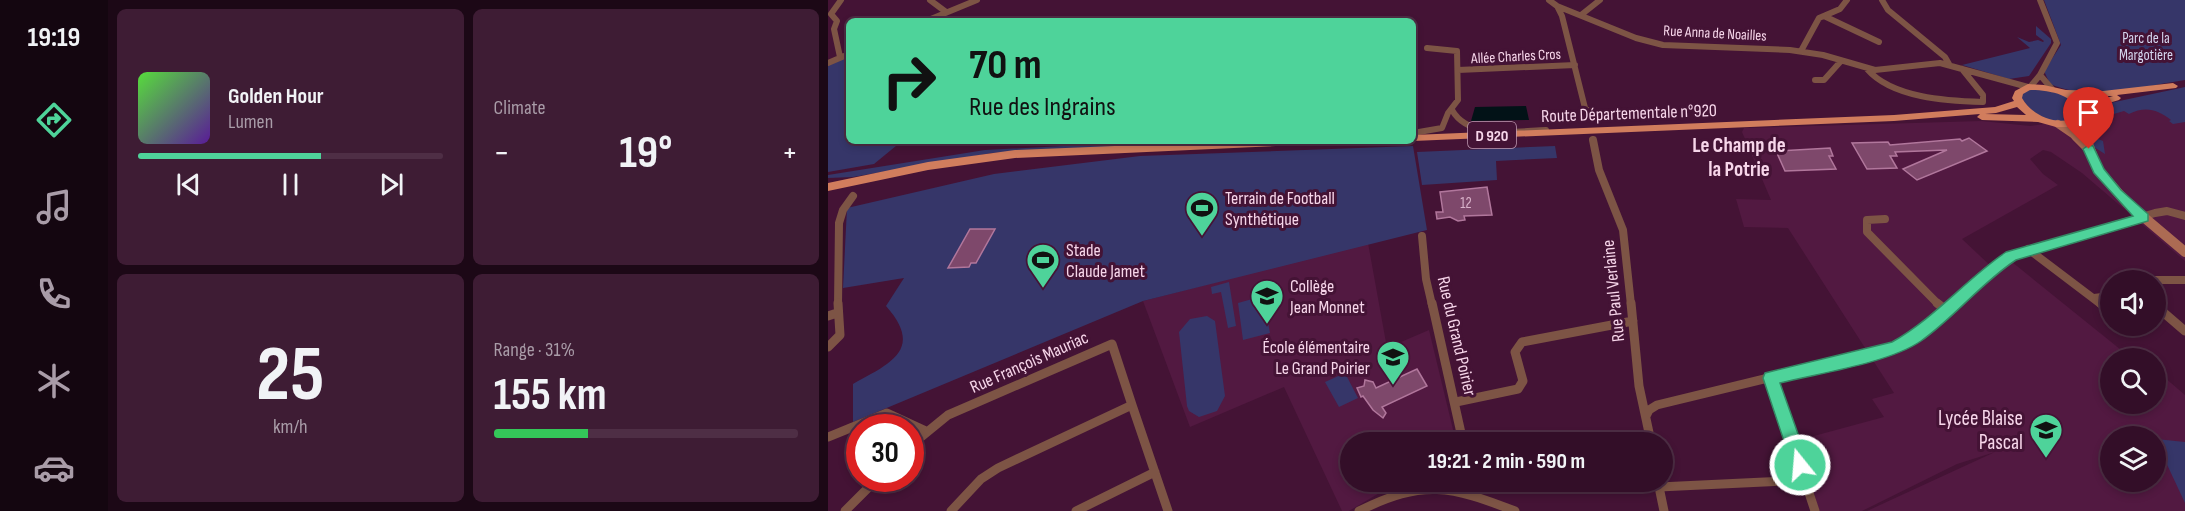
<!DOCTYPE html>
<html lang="en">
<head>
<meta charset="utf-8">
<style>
	:root { --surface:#330e28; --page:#3e1c34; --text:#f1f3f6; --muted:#a99ca8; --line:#4e2e45; --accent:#4ed39a }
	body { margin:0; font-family:"Sofia Sans Condensed",sans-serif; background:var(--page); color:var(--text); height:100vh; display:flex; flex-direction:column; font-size:22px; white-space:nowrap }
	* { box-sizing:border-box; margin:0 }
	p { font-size:20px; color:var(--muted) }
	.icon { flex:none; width:33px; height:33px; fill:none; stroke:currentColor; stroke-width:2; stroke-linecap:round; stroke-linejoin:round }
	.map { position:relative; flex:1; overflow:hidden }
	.panel { display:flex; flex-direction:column; gap:9px; padding:9px; background:#1c0816; width:720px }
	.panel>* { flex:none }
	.guide { position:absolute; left:18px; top:18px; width:570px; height:126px; border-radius:9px; box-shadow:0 3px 9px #0003,0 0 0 2px var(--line); background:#4ed39a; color:#111; overflow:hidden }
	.tools { position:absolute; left:1272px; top:270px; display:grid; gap:12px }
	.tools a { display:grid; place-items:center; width:66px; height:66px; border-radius:50%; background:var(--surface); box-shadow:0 3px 9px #0003,0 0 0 2px var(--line); font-size:30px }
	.speed { position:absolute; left:18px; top:414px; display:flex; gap:12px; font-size:30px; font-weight:700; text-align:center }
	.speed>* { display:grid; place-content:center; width:78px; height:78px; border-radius:50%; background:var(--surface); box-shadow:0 3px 9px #0003,0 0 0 2px var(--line); line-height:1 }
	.speed .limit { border:9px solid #d22; background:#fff; color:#111 }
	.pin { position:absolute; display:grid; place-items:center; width:51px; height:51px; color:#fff; margin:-62px -26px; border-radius:50% 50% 50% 0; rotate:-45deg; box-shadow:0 0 6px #0007 }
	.pin .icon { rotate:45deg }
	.me { position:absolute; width:66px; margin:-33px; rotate:343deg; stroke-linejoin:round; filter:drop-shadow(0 0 4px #0008) }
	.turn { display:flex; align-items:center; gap:21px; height:126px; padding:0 24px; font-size:27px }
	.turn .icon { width:78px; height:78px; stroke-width:2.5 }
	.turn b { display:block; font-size:42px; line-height:51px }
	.big { font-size:45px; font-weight:700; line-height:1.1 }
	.panel .widget { flex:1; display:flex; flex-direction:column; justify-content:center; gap:9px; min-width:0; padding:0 21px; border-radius:9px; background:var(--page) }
	.panel .dial { align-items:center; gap:0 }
	.dial b { font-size:78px; line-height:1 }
	.song { display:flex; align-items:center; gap:18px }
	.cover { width:72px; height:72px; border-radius:9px; background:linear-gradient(135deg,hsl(110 70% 55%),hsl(270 70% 35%)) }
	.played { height:6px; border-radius:3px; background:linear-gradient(90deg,var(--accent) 60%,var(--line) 60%) }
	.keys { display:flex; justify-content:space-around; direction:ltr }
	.heat { display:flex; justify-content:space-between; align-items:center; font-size:33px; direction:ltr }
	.charge { height:9px; border-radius:4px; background:linear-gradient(90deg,#34c759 31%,var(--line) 0) }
	.panel .tiles { flex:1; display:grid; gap:9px; grid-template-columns:repeat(2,1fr) }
	.trip { position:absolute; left:512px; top:432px; width:333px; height:60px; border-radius:30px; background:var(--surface); box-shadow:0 3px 9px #0003,0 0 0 2px var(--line); font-weight:700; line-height:60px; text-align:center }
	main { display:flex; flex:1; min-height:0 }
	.dock { display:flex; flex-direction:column; width:108px; justify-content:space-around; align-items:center; background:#140610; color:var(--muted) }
	.dock .icon { width:42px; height:42px }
	.dock .on { color:var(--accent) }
	.dock b { font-size:27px; color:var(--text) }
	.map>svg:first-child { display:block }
	.built { fill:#521941; fill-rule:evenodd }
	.green { fill:#363669 }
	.water { fill:#021217 }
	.building { fill:#7e486b; stroke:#b1779c; stroke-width:1.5 }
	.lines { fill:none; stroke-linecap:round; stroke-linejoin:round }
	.street-far2 { stroke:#7d5445; stroke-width:6 }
	.street-far1 { stroke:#7d5445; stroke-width:8 }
	.street { stroke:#7d5445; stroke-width:9 }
	.secondary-far1 { stroke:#ac6b53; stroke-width:8 }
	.secondary { stroke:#ac6b53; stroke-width:10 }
	.primary { fill:#d17d5d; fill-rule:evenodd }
	.route { fill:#4ed39a; stroke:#338964; stroke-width:1.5 }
	.labels { text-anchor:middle; stroke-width:6; stroke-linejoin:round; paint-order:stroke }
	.far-street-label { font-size:15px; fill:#f7d6ea; stroke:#441335 }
	.far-park-label { font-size:15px; fill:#d4d6ee; stroke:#441335 }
	.number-label { font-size:15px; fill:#d9b2ca }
	.shield { fill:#441335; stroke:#c19cb4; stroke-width:1.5 }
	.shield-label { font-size:16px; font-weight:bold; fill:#f7d6ea }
	.street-label { font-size:18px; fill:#f7d6ea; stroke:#441335 }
	.poi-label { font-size:18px; fill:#f7d6ea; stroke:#441335; text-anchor:start }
	.quarter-label { font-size:21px; font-weight:bold; fill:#f7d6ea; stroke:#441335 }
	.near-poi-label { font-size:21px; fill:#f7d6ea; stroke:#441335; text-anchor:end }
</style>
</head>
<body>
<main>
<nav class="dock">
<b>19:19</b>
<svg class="icon on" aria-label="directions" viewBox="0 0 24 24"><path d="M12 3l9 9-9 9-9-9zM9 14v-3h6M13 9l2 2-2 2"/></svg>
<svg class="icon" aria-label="music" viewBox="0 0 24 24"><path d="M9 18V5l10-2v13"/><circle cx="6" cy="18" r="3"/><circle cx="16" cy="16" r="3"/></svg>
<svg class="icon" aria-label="phone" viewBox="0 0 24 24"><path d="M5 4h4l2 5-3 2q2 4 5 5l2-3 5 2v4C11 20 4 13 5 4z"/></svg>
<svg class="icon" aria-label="climate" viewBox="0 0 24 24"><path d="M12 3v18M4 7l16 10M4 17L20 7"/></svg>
<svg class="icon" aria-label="car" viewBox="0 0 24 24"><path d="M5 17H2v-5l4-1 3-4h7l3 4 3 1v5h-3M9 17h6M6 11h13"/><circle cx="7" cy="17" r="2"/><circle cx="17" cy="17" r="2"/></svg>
</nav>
<section class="panel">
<div class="tiles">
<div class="widget">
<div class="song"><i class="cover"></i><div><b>Golden Hour</b><p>Lumen</p></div></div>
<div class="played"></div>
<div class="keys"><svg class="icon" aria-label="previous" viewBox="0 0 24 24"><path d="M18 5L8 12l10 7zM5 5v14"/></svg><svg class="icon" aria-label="pause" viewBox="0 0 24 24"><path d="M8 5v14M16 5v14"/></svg><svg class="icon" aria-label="next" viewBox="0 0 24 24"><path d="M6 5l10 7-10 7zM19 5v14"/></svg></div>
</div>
<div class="widget"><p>Climate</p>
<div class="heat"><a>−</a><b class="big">19°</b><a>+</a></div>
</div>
<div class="widget dial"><b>25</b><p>km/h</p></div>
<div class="widget"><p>Range · 31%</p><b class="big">155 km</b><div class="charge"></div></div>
</div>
</section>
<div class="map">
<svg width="1357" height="511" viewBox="0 0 1357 511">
	<rect width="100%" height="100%" fill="#441335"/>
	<path class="built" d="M1357,94V261L1254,173L1223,152L1215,150L1202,159L1215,174L1230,185L1134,239L1168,271L1184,262L1303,358H1282V404H1328V381L1336,377L1357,395V511H1039L1167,452L1129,464L1034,511H991L971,440L1056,417L1044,399L1066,393L960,228L916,227L908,199L943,200L914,132L916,128L1154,121L1202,126L1264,117ZM1282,436H1328V482H1282Z
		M540,243L559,348L601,330L628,442H522V482H570L521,511H514L456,387L362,427L315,301Z"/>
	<path class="green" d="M1216,0H1357V80C1315,86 1262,102 1222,84L1216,71L1233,45Z
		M1208,26L1223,39V43L1201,76L1181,79L1134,65L1202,48L1189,37L1201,42L1210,40L1215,42L1216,41L1208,35Z
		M21,56V141H74L46,164L0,172V65Z
		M1212,87L1244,98L1255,117C1220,126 1210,123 1190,93Z
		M1357,87V122L1345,124L1341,121L1343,120C1329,109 1317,106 1301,114L1296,111L1265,120L1270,139L1275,141L1277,154L1266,147L1257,125L1268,106Z
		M330,141H414L164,153L25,177L0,178V175L157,150Z
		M585,146L599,230L315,301L25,422V384C61,364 97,350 58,306L76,278L15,288L19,208L166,174L312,156Z
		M727,146L729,158L668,161L669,180L594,185L589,152Z
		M401,282L408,326L400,328L393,292L384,294L383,287Z
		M435,296L442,333L415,340L410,303Z
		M379,316L387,321L397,396L389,411L371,417L361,411L359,406L351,332L362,319Z
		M517,373L530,398L511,407L497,382Z
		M1328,439L1357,442V503L1328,441Z"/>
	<path class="water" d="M698,106L701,120L643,121L647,107Z"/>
	<path class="building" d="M1141,138L1159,151L1089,180L1075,169L1119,150L1067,152L1069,156H1062L1069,168L1039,169L1024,143L1060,142L1062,145L1132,139L1134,141Z
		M1002,148L1005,156H1001L1008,169L957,171L948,151Z
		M659,187L664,215L636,216L637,220L630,221L622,217L609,219L608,212H615L612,192Z
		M142,229H167L148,263H143L141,267L120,268Z
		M589,369L599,386L554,407L558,413L555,418L545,410L535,396L533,397L529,388L536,386L537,380L545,382L548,388Z"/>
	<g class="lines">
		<path class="street-far2" d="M102,0L118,12
			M721,0L729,6L734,16L757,108L765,113
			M1054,0L1060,10L1117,57L1121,64
			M729,6L808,38L835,45L962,50L995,55L1047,70L1112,63L1200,87
			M753,15L772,0
			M996,16L1051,42
			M98,21L149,0
			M973,51L991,18L1012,9L1019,0
			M12,57L6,29L9,21L3,14L13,0
			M0,63L21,54
			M1039,69C1064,98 1119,101 1155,102V95L1134,69
			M630,70L747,65
			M1212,75L1224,89
			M987,80H996L1013,61
			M1202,87L1212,75L1229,43L1212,0
			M624,110C641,140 689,131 718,130
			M585,133L614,128L620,113L630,100L629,51L599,48"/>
		<path class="street-far1" d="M765,140L771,170L795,230L803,305
			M1057,219L1039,220V232L1111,305
			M594,236L598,279L604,305
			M1200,249L1274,305
			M1327,280H1357
			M1266,298L1282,296
			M10,305L11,223L15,210L25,196
			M1123,305L1167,266L1183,256L1327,213L1339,211L1357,216"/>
		<path class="street" d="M604,303L635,442
			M803,303L811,386L823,442
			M1109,303L1118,310
			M1272,303L1282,311
			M1328,306L1357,331
			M0,316L9,313
			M0,347L12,335L10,303
			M943,378L987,511
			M628,402L690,389L695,381L687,352L694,342L805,321
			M304,405L340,511
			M818,416L821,410L829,405L1068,347L1088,336L1125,303
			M0,437L59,413L98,431
			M82,446L120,415L284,344L304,405L170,468L153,479L123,511
			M830,482L836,511
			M831,487L976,480
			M641,494L643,482
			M17,511L50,478
			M248,511L327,472
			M531,511C595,479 623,486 687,511"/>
		<path class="secondary-far1" d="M1252,121L1258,137
			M1230,124L1249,137"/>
		<path class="secondary" d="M1248,136L1260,148
			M1257,136L1270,170L1299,203L1357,252"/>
		<path class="primary" d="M1345,83L1350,86L1348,88L1289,95L1293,98L1291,100L1271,106L1251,124L1238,127H1228L1210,122L1154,120L1149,117L1152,114L1066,121L585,141H584L585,135L1066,115L1167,107L1186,101L1184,98L1187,91L1200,84L1216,85L1238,90L1275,91ZM1202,90C1220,90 1249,94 1250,116C1231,128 1204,116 1194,98L1195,94ZM1249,96H1285L1265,102L1258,107ZM1189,107L1198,115L1157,114L1168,113Z
			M410,141H495L490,144L187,158L100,170L0,191V183L100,162L187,150Z"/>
	</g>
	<path class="route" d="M1261,145L1265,146L1276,169L1293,190L1320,214V221L1188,260C1153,283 1127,317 1093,341C1061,363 992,373 952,383L981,465L978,471L972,473L966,471L935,378L937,373L1064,342C1107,318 1138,279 1178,252L1305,216L1266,173L1255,149Z"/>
	<defs>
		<g id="stadium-pin" transform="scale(1.725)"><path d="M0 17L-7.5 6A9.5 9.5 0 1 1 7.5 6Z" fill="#4ed39a" stroke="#441335"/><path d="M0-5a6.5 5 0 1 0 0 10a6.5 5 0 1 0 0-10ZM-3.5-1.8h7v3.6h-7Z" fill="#111"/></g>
		<g id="school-pin" transform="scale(1.725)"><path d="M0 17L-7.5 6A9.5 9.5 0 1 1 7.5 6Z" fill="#4ed39a" stroke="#441335"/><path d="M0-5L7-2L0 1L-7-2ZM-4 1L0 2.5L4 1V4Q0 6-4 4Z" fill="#111"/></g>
	</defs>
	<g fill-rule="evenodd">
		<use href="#stadium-pin" x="374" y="208"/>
		<use href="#stadium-pin" x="215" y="260"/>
		<use href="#school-pin" x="439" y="296"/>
		<use href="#school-pin" x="565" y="357"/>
		<use href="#school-pin" x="1218" y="430"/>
	</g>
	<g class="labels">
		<g class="far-street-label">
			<text transform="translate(887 33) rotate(3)" y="5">Rue Anna de Noailles</text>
			<text transform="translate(688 56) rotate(-3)" y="5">Allée Charles Cros</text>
		</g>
		<g class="far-park-label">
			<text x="1318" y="43">Parc de la<tspan x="1318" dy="17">Margotière</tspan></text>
		</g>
		<g class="number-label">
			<text x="638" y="208">12</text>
		</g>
		<rect class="shield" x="640" y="122" width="48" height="26" rx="4.5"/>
		<g class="shield-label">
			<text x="664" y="141">D 920</text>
		</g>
		<g class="street-label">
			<text transform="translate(801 113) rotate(-2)" y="6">Route Départementale n°920</text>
			<text transform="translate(785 291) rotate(-96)" y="6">Rue Paul Verlaine</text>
			<text transform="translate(629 336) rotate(77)" y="6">Rue du Grand Poirier</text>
			<text transform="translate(201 362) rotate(-24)" y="6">Rue François Mauriac</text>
		</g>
		<g class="poi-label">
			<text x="397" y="204">Terrain de Football<tspan x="397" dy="21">Synthétique</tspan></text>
			<text x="238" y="256">Stade<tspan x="238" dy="21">Claude Jamet</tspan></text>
			<text x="462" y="292">Collège<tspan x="462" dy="21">Jean Monnet</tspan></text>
			<text x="542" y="353" text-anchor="end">École élémentaire<tspan x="542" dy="21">Le Grand Poirier</tspan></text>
		</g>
		<g class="quarter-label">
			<text x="911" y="152">Le Champ de<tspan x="911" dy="24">la Potrie</tspan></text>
		</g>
		<g class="near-poi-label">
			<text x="1195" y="425">Lycée Blaise<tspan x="1195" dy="24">Pascal</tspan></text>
		</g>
	</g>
</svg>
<div class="tools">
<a><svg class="icon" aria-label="sound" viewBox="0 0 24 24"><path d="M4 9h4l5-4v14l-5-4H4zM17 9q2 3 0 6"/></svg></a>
<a><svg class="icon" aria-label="search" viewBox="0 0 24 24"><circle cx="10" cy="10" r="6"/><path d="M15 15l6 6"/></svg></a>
<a><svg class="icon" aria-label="layers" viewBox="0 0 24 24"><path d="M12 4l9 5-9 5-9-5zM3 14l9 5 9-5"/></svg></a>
</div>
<div class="speed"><div class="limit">30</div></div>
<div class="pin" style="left:1261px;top:149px;background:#d93025"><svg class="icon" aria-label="arrive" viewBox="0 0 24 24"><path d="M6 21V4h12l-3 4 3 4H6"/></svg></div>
<svg class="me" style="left:972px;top:465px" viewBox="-20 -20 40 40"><circle r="17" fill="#4ed39a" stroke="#fff" stroke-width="3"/><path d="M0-11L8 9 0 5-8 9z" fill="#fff"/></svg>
<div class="trip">19:21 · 2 min · 590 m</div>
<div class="guide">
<div class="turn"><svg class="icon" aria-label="right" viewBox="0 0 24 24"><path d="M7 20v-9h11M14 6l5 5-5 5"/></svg><div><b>70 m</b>Rue des Ingrains</div></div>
</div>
</div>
</main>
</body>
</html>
